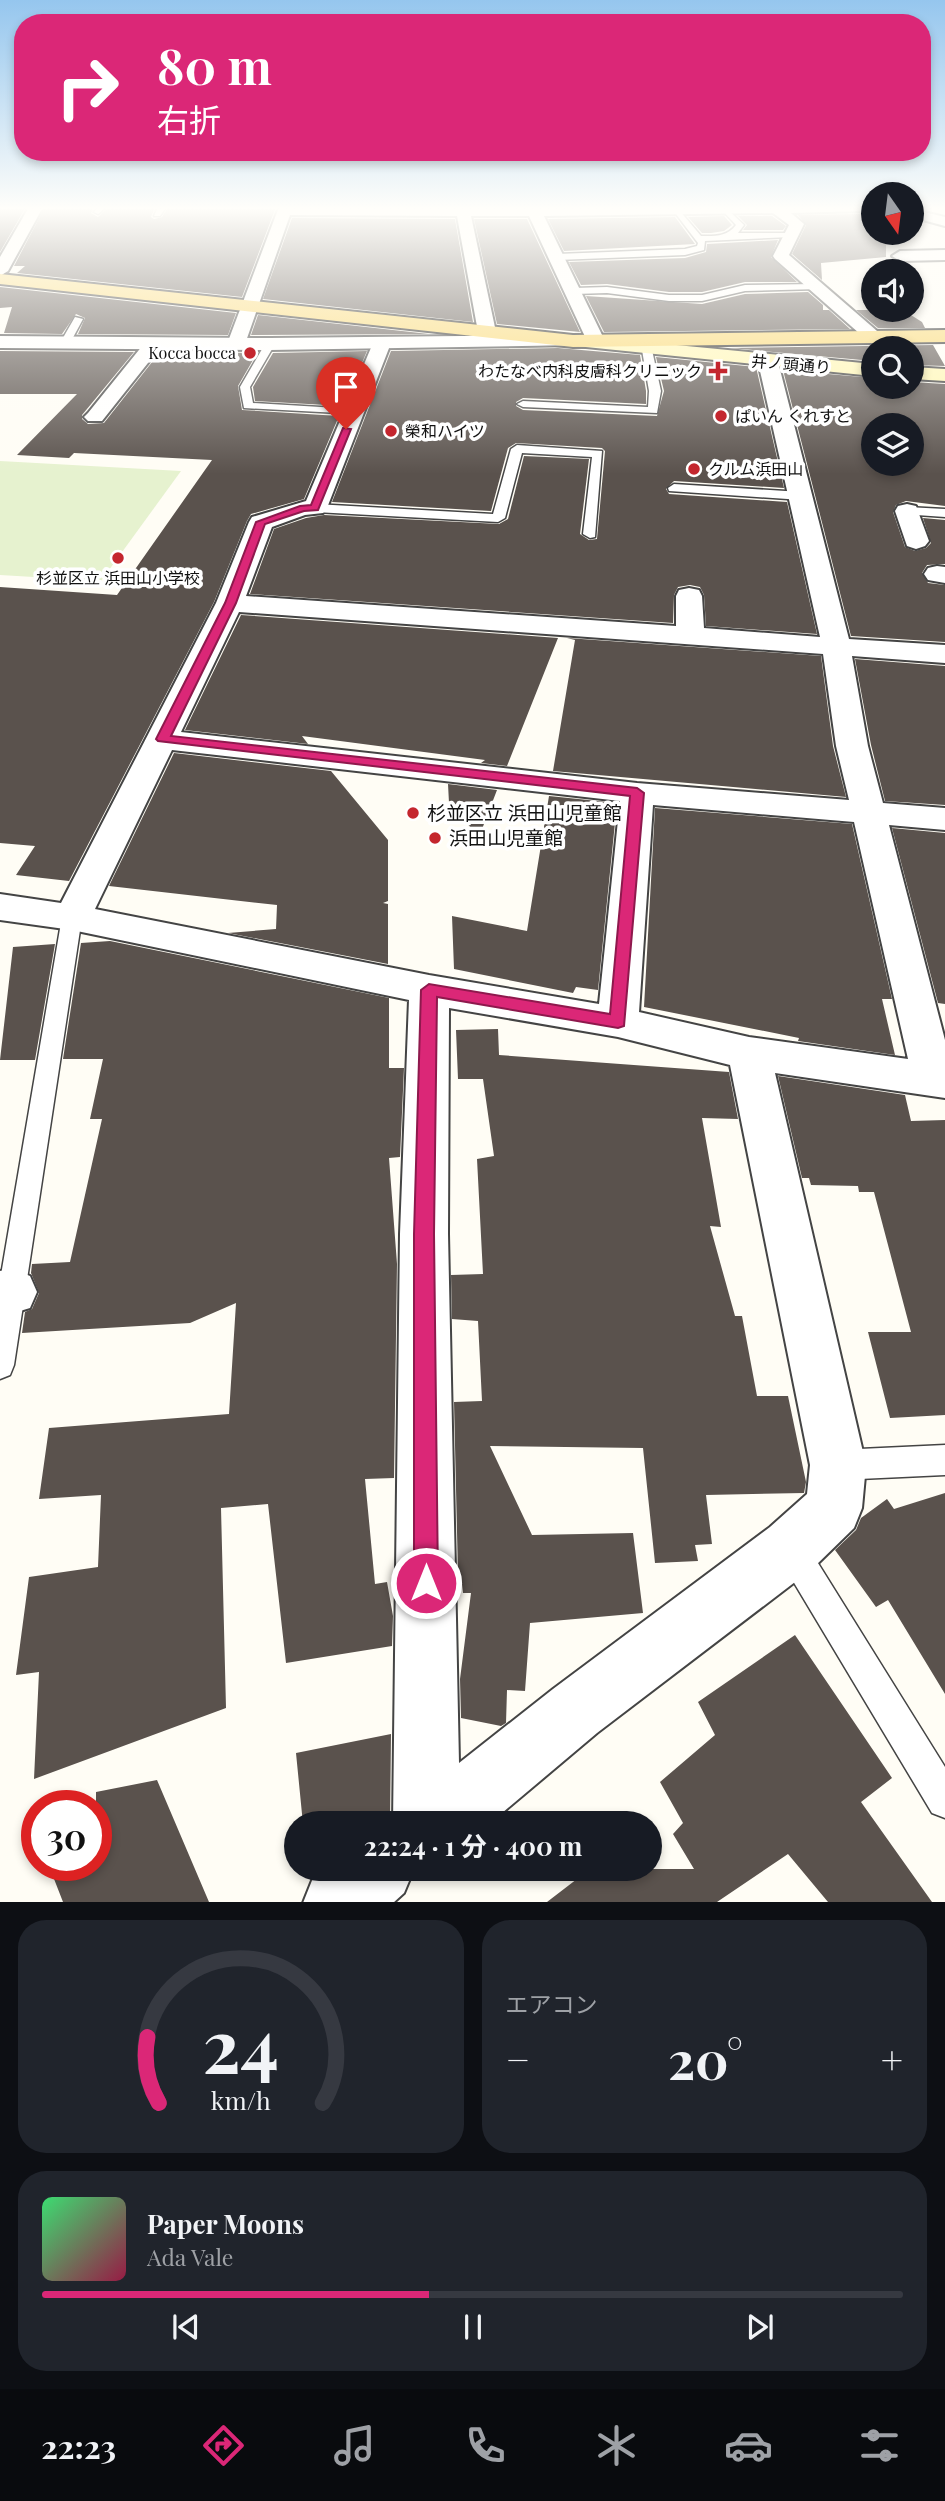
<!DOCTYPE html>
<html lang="ja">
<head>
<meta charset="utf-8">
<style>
	:root { --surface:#171b24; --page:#20242c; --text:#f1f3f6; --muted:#9ea1a6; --line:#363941; --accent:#db2777 }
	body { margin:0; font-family:"Playfair Display","Noto Sans JP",serif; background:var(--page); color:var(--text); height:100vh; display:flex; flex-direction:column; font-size:26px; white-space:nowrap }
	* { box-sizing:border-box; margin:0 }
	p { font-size:23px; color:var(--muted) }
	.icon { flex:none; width:38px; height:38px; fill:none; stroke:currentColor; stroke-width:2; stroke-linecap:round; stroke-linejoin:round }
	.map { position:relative; height:1902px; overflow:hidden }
	.details { display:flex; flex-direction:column; gap:18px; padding:18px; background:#0d0f14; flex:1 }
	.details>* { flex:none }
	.top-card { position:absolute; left:14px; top:14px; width:917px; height:147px; border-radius:28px; box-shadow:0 4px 10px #0003; background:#db2777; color:#fff; overflow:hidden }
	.needle { width:46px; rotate:166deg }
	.tools { position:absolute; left:861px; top:182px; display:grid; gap:14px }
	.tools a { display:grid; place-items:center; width:63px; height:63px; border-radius:50%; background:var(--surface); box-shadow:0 4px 10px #0003; font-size:35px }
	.speed { position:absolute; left:21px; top:1790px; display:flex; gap:14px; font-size:35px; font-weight:700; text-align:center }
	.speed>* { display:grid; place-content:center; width:91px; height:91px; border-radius:50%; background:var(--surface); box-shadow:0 4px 10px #0003; line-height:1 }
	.speed .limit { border:10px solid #d22; background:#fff; color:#111 }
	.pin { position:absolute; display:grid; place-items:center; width:60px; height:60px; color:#fff; margin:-72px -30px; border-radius:50% 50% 50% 0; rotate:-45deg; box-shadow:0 0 7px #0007 }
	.pin .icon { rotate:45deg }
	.me { position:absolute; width:77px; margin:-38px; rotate:0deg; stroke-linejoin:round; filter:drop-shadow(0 0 5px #0008) }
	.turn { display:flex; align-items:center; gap:24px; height:147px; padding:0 28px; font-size:32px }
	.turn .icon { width:91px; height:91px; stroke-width:2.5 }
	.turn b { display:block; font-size:49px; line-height:60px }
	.big { font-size:52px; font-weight:700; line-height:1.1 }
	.details .card { flex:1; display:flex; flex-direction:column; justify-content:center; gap:10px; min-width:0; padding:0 24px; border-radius:28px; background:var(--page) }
	.details .dial { align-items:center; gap:0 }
	.dial svg { height:182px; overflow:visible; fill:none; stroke:var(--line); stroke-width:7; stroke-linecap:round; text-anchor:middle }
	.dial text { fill:var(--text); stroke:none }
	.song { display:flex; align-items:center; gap:21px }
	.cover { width:84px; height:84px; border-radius:10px; background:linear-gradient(135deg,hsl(140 70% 55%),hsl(340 70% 35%)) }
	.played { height:7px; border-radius:4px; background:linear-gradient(90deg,var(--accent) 45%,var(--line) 45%) }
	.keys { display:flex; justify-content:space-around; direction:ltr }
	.heat { display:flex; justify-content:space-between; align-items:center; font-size:38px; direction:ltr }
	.details .tiles { flex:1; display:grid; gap:18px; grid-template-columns:1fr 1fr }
	.card:last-child { grid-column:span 2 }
	.trip { position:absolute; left:284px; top:1811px; width:378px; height:70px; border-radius:35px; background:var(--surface); box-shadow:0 4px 10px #0003; font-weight:700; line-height:70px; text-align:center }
	.tabs { display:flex; height:112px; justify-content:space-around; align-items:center; background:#090b0e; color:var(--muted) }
	.tabs .icon { width:49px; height:49px }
	.tabs .active { color:var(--accent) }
	.tabs b { font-size:32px; color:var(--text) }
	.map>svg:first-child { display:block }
	.pitch { fill:#e6f2cf }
	.building { fill:#5a524d; fill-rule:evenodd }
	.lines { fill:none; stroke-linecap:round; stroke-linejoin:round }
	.service-casing { stroke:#444; stroke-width:3 }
	.minor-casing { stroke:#444; stroke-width:4 }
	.tertiary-casing { stroke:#444; stroke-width:4 }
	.secondary-casing { stroke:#333; stroke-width:4 }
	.primary-casing { stroke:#222; stroke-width:4 }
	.service { fill:#fff; fill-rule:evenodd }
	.minor { fill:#fff; fill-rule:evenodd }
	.tertiary { fill:#fff; fill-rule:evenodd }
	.secondary { fill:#fff6b0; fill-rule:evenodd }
	.primary { fill:#f9d66b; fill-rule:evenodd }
	.route { fill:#db2777; stroke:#8e194d; stroke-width:2 }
	.poi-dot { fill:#c4262e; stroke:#fff; stroke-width:2.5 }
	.labels { text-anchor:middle; stroke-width:7; stroke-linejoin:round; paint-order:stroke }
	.far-poi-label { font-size:16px; fill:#111; stroke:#fff; text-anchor:start }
	.far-street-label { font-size:16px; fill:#111; stroke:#fff }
	.poi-label { font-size:19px; fill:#111; stroke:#fff; text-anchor:start }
</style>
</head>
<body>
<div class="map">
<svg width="945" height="1903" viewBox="0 0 945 1903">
	<rect width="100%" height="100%" fill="#fffdf5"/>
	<path class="pitch" d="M0,461L181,471L101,581L0,575Z"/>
	<path class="building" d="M0,207H26L0,252Z
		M45,207H94L91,213L98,217L108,207H155L151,217L154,219L162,217L168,207H276L242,297L17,273L25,266H14Z
		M873,207V233H886V257L821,263L822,280L792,254L806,225L798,215L862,214Z
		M724,216L732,225L724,231L711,233H702L688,217Z
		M738,216H772L786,226L783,230H743L747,225Z
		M675,217L695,244L564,251L548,219Z
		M292,218L455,219L473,322L263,299Z
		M474,219H527L580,332L497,324Z
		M778,240L771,257L797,282H745L702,292H669L607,284L581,285L569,262L685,258L706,252L707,244Z
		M0,287L236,313L228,335L78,334L85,318L76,314L62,334L4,333L12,307L0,308Z
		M808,292L823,305V310H829L850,329L604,332L586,296L702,304L745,294Z
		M856,310H903L922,322L925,328H878Z
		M258,315L429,334L251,335Z
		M933,345L945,366L912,365V348H873V361L730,348Z
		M558,348L640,355L646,391V404L523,398L516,402V406L523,410L657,416L664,391L656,357L756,367L784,488L674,481L666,489L669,494L787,502L817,634L706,626L704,595L700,587L690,585L678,587L674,595L673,623L250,594L274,529L306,518L324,515L499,524L508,519L524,456L589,459L580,534L589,540L597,539L605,451L602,448L516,443L508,448L491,511L332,502L391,351Z
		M0,351L134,352L82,415V419L88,424L104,423L160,352L257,353L238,386L242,410L339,416L304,499L251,514L247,521L214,602L69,881L16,875L35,846L0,843V587L117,595L212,460L74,453L69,458L17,455L77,394H0Z
		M367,351L344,406L255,401L253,387L273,353Z
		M783,370L873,378V387H912V382L945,384V506L906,501L896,505L893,512L905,547L915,551L926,548L931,543L923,518L945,520V564L927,565L922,573L928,583L945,585V642L851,636ZM873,425H912V464H873Z
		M241,615L558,638L507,766L481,763L485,760L302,736L308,744L185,730Z
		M567,638L821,656L833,746L846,797L553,771L575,640Z
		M855,659L945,666V805L885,801L871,745Z
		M174,753L331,771L388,840V901L383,903L388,904V964L228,933L276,929L277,905L109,886Z
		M448,784L497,790L479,837L449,803Z
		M549,796L617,803L598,990L576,987L573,993L454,969L452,916L527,931Z
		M655,808L852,824L892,999H882L895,1055L798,1041L799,1038L644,1007Z
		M892,828L945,833V1004L938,1003Z
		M110,941L389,998V1068H404L400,1157L389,1158L397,1264L394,1478L365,1479L375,1584L387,1582L393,1616L392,1646L286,1663L268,1504L221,1508L226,1708L34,1779L39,1672L16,1675L29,1577L98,1567L101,1495L39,1499L49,1428L229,1414L236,1303L190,1323L22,1333L25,1312L32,1309L39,1293L31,1273L32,1264L70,1262L102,1119H90L103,1059H63L81,943Z
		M55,944L35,1060H0L13,947Z
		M498,1029L499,1055L729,1072L738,1119L702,1118L721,1227L710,1226L735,1316H742L757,1396H788L806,1482L804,1493L706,1495L712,1544L695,1545L698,1561L655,1563L643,1448L490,1446L532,1535L633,1533L643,1613L530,1623L525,1691L507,1690L506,1723L501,1726L461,1718L460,1679L471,1593H463L461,1575H458L454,1402L482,1401L478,1321L452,1319L451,1275L483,1274L477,1159L494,1156L483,1079H458L456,1030Z
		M778,1076L905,1095L911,1121L945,1120V1415L890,1418L868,1332H911L874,1192H859L858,1186L811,1185L809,1178H802Z
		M945,1493V1694L888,1600L876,1607L835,1550L856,1530L861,1518L887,1499L894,1509Z
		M795,1635L892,1778L861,1802L932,1902H828L788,1854L717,1902H547L590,1869H694L673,1834L683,1823L660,1782L715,1735L698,1702Z
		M391,1734L390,1824H303L296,1753Z
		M157,1780L209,1902H63L49,1866H96V1792Z"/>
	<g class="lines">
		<g class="service-casing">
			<path id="service" d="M98,207H106L98,214L94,212Z
				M158,207H166L160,216H154Z
				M727,209L744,225L738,233H791L795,235L791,237L705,241L704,250L685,255L557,260L553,257L557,254L685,249L697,246L698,243L673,210H679L701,236C715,236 727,237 736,225L723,211Z
				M817,284L822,287L820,289L745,291L702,301H669L607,293L574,294L569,291L574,288L607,287L669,295H702L745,285Z
				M75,317L83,319L69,345H61L60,343Z
				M270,341L275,344L250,387L253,403L354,409L360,412L358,414L244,408L240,387L265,344Z
				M647,347L652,350L661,391L657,413L523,407L517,404L523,401L648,407L649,391L642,350Z
				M517,445L602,451L595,537L590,538L583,534L592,457L522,453L505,518L498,522L315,512L308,508L315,504L493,514L511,449Z
				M674,484L802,492L808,496L802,500L669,491L668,488Z
				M907,507L945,509V517L902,514L900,511Z
				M72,910L79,912L82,917L14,1365L10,1375L0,1379V1281L62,917L65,912Z
				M945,1445V1475L838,1480L827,1476L823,1465L827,1454L838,1450Z
				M792,1534L803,1539L945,1767V1818L932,1813L781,1561L776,1550L781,1539Z"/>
		</g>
		<g class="minor-casing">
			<path id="minor" d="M29,207H43L8,271L0,276V257Z
				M279,207H869L862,211L791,213L804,224L789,255L884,337L882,341H868L775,259L773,256L789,225L773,213L544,216L605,341L596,347L587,341L529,216H471L496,332L489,344L454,346L452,342L454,338L476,335L478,332L457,216L290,215L245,344L236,350L229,348L227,344Z
				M912,209L945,217V226L912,217Z
				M945,250V260L900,261L892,256L900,251Z
				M382,337L391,343L327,508L323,513L305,515L272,527L246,596L676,626V596L679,590L689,588L699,590L702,596L704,628L820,637L758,362L768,356L778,362L849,639L945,645V663L852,656L868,746L883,803L945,808V830L889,825L945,1040V1098L775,1073L866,1465L862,1508L854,1528L812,1569L597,1733L489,1824H393L400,1234L409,1000L72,930L0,920V894L61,903L216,603L249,522L252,517L306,501L373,343ZM239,612L823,654L836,746L849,800L637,783L181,732ZM172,750L620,801L599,1004L429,975L95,909ZM653,805L854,822L908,1059L749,1037L639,1012ZM449,1008L618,1037L730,1065L810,1465L807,1494L770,1527L553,1689L459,1763L448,1234Z
				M154,338L163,344L102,421H88L84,417L88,413L147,340Z
				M907,504L916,506L929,541L925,546L916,549L907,546L895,511L898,506Z
				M937,566L945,567V583L928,580L924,574L928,568Z
				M12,1269L30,1276L37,1292L30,1308L0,1317V1271Z
				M325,1869H414L404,1893L393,1903H303L313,1878Z"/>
		</g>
		<g class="tertiary-casing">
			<path id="tertiary" d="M573,335L582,341L580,345L270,350L0,348V336L270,338Z"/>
		</g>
		<g class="secondary-casing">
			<path id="secondary" d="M573,335L873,364V376L566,345L564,341Z
				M912,367L945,369V381L912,379Z"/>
		</g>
		<g class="primary-casing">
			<path id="primary" d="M0,274L573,335L945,330V342L573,347L0,284Z"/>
		</g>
		<use href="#service" class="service"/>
		<use href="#minor" class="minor"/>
		<use href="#tertiary" class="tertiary"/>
		<use href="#secondary" class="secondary"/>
		<use href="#primary" class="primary"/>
	</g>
	<linearGradient id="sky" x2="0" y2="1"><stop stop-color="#95c6ee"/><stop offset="0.44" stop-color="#fffefa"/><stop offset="1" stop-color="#fffefa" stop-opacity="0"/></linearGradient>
	<rect width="945" height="474" fill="url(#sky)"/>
	<path class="route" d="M343,428L351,429L318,510L304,511L265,524L236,603L171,736L637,788L644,793L624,1026L618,1028L437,997L434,1234L438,1583L435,1591L426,1595L417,1591L414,1583V1234L421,990L429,984L610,1014L630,796L158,741L156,739L225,603L256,522L300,506L311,505Z"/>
	<g class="poi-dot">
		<circle cx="250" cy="353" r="7"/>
		<path d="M714.5 360.5h7v7h7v7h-7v7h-7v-7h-7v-7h7z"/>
		<circle cx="721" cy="416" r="7"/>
		<circle cx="391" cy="431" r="7"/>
		<circle cx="694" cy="469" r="7"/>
		<circle cx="118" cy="558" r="7"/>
		<circle cx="413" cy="813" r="7"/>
		<circle cx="435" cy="838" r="7"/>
	</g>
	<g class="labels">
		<g class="far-poi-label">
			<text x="236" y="359" text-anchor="end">Kocca bocca</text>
			<text x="702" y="377" text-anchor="end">わたなべ内科皮膚科クリニック</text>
			<text x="735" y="422">ぱいん くれすと</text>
			<text x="405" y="437">榮和ハイツ</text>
			<text x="708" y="475">クルム浜田山</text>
			<text x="118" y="584" text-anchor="middle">杉並区立 浜田山小学校</text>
		</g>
		<g class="far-street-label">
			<text transform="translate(791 364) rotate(5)" y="6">井ノ頭通り</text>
		</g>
		<g class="poi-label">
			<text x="427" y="820">杉並区立 浜田山児童館</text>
			<text x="449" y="845">浜田山児童館</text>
		</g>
	</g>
</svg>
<div class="tools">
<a><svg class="needle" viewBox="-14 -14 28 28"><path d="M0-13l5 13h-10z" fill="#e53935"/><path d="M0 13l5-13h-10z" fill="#9ea1a6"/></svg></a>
<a><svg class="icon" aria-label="sound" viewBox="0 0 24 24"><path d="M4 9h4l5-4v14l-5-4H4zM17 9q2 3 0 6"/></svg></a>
<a><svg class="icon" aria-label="search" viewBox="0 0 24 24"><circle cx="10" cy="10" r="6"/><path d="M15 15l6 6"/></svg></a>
<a><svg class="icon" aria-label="layers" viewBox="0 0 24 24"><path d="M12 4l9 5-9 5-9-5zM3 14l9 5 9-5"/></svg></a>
</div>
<div class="speed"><div class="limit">30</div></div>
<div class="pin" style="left:346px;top:429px;background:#d93025"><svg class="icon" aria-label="arrive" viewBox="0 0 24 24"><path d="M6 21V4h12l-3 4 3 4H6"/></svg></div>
<svg class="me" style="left:426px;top:1583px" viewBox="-20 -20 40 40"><circle r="17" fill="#db2777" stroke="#fff" stroke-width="3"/><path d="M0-11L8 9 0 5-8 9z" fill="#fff"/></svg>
<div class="trip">22:24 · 1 分 · 400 m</div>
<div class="top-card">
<div class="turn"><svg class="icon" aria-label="right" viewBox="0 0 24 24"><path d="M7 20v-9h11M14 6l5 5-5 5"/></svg><div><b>80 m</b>右折</div></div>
</div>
</div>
<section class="details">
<div class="tiles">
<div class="card dial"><svg viewBox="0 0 100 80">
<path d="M14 69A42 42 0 1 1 86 69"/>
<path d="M14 69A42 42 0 0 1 9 40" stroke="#db2777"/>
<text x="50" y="56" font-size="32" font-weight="700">24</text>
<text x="50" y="72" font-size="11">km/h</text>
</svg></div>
<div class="card"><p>エアコン</p>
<div class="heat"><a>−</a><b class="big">20°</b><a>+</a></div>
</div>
<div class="card">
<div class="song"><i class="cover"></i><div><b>Paper Moons</b><p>Ada Vale</p></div></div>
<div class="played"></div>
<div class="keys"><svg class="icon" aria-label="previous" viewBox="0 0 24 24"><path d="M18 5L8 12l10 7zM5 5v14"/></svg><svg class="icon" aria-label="pause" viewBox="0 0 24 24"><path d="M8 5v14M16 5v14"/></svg><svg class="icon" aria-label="next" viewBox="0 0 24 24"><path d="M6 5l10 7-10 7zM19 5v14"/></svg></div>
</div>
</div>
</section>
<nav class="tabs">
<b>22:23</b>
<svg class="icon active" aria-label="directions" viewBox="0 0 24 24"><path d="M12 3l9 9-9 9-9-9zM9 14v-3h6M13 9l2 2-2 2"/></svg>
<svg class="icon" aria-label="music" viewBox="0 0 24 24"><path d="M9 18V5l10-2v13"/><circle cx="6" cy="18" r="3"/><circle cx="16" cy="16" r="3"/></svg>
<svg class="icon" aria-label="phone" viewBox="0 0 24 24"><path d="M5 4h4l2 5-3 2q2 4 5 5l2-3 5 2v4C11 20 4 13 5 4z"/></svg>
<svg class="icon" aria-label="climate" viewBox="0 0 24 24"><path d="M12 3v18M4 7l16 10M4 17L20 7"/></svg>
<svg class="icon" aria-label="car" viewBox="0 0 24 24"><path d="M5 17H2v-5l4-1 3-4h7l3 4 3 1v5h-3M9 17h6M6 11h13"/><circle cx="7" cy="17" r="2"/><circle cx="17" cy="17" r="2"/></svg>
<svg class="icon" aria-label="filters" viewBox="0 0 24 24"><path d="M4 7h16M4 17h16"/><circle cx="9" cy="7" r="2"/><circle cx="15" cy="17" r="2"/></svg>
</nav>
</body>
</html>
